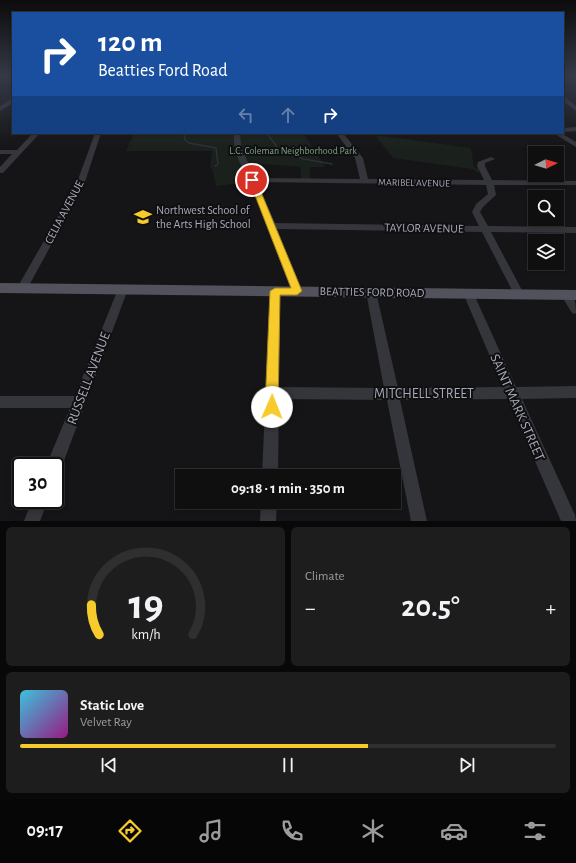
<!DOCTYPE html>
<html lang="en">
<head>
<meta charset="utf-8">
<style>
	:root { --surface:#100f10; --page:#1e1d1e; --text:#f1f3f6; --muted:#9c9c9f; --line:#302f30; --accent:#f7cb2c }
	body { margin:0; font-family:"Alegreya Sans",sans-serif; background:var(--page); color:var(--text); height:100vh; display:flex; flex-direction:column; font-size:15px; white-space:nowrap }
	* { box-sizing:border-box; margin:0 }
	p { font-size:13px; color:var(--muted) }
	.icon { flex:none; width:22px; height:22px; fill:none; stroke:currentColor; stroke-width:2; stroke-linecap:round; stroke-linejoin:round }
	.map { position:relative; height:521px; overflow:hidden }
	.drawer { display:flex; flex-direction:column; gap:6px; padding:6px; background:#090809; flex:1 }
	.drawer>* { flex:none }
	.banner { position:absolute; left:12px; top:12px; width:552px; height:122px; border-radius:0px; box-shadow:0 2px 6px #0003,0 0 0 1px var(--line); background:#1a4fa0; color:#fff; overflow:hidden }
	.needle { width:26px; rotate:85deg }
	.buttons { position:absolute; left:528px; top:146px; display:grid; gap:8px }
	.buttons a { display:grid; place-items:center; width:36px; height:36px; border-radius:0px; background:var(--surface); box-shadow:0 2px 6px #0003,0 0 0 1px var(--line); font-size:20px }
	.speed { position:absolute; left:12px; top:457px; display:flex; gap:8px; font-size:20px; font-weight:700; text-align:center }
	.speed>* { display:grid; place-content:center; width:52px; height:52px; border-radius:50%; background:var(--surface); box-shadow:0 2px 6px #0003,0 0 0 1px var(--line); line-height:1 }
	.speed .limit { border:2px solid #111; border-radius:6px; background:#fff; color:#111 }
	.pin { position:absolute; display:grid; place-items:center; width:34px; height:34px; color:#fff; margin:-17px; border:2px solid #fff; border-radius:50%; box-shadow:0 1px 4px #0007 }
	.me { position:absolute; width:44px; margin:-22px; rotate:1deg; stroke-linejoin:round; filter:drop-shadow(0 0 3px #0008) }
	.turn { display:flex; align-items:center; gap:14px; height:84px; padding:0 20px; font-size:18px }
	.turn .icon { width:52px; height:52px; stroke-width:2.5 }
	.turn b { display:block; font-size:28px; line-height:34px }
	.lanes { display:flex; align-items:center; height:38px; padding:0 20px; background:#0003; justify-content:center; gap:20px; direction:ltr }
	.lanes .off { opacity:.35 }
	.big { font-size:30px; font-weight:700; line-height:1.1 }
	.drawer .tile { flex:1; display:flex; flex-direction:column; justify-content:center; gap:6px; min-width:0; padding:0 14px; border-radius:6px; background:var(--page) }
	.drawer .dial { align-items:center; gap:0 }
	.dial svg { height:104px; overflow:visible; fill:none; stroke:var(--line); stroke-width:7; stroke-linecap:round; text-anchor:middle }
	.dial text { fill:var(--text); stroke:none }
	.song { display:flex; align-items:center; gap:12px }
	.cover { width:48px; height:48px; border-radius:6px; background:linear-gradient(135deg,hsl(190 70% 55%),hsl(310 70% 35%)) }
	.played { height:4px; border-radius:2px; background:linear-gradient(90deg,var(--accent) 65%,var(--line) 65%) }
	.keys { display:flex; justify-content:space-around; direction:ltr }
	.heat { display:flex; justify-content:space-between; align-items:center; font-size:22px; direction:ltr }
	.drawer .tiles { flex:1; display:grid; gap:6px; grid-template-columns:1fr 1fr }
	.tile:last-child { grid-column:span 2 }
	.trip { position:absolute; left:175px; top:469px; width:226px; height:40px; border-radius:0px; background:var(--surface); box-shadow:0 2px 6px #0003,0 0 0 1px var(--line); font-weight:700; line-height:40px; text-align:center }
	.tabs { display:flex; height:64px; justify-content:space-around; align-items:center; background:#060606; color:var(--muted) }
	.tabs .icon { width:28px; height:28px }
	.tabs .on { color:var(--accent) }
	.tabs b { font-size:18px; color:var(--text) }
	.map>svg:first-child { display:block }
	.green { fill:#1a211c }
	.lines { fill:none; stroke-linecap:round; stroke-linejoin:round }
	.stream { stroke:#2a313b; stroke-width:1.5 }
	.minor { fill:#35363b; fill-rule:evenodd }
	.major { fill:#51525b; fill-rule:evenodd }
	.route { fill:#f7cb2c; stroke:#a1841d }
	.labels { text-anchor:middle; stroke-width:4; stroke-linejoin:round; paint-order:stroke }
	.far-park-label { font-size:10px; fill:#7ca383; stroke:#100f11 }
	.far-street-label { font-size:10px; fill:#a6a9b7; stroke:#100f11 }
	.poi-label { font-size:12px; fill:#a6a9b7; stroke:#100f11; text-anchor:start }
	.street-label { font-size:12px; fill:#a6a9b7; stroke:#100f11 }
	.near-street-label { font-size:14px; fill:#a6a9b7; stroke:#100f11 }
</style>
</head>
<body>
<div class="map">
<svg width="576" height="521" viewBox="0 0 576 521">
	<rect width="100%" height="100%" fill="#151416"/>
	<path class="green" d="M134,133H304L314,151L348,147L350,150L317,154L325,167H310V179H301V167L240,162L249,182L216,186L212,168H210L212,151H126Z
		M375,135L471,148L474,168L480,169L479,173L472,169L393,158Z"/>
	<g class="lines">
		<path class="stream" d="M184,133L185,140L189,143L216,148L218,164L215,166
			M267,133L279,150L304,159L332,164"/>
		<path class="minor" d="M563,96L576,106V111L563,101Z
			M13,98V103L0,111V106Z
			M576,127V131L563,132V128Z
			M33,133H40L3,173H0V167L12,154H0V150H17Z
			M95,133H101L84,185L26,291H18L17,288L76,185Z
			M234,133H240L241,147L255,178L360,179L355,158L336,133H343L363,158L368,179L484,180L477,166L478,162L491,157L495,159L485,163V166L492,180L576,181V185H494L496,195L483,207L480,212L488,226L576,227V233L491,232L524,294L523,297H515L514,294L482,232L277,229L302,291L301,294H293L292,291C279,257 267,224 253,190C245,172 232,154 234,133ZM257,182L486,185L488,194L476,204L472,212L479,226L275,223Z
			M553,133H561L576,142V147Z
			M123,285L127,286L128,289L62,466L59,471L55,473V466H46L70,408H0V396H75L118,289L119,286Z
			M275,287L279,288L280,291L279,387L384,388L366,292L367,289H375L376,292L398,388L503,387L463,293L464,290H472L516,387L576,386V398L522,399L575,515L576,521H561L508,399L400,400L427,521H411L387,400L279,399L278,476H262L270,291L271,288Z
			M566,291C576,294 576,305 576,314L572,313L561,295L562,292Z
			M32,500H48L40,521H24Z
			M261,502H277L276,521H260Z"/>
		<path class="major" d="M0,283L576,290V300L0,293Z"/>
	</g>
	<linearGradient id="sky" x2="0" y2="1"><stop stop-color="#0c0b0c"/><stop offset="0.51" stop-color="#353a47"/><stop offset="1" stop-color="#353a47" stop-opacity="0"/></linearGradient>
	<rect width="576" height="149" fill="url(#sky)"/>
	<path class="route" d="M250,178H255L256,180L302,291L297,295H280L278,407L276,411L272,413L267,411L265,407L270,291L275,288H291L249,180Z"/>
	<defs>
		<g id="school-bare" transform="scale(1.38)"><path d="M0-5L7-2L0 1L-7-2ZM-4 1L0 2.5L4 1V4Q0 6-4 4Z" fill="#f7cb2c" stroke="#100f11" stroke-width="2.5" paint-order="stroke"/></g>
	</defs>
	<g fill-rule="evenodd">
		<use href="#school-bare" x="143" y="217"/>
	</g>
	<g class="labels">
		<g class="far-park-label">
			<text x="293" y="154">L.C. Coleman Neighborhood Park</text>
		</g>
		<g class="far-street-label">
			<text transform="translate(414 182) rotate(1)" y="4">MARIBEL AVENUE</text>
		</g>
		<g class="poi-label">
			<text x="156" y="214">Northwest School of<tspan x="156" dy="14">the Arts High School</tspan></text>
		</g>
		<g class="street-label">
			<text transform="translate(64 212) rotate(-62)" y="4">CELIA AVENUE</text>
			<text transform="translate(424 228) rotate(1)" y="4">TAYLOR AVENUE</text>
			<text transform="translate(372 292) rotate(1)" y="4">BEATTIES FORD ROAD</text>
		</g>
		<g class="near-street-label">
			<text transform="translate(88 378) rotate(-69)" y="5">RUSSELL AVENUE</text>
			<text x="424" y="398">MITCHELL STREET</text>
			<text transform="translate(518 407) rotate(66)" y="5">SAINT MARK STREET</text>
		</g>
	</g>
</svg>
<div class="buttons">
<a><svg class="needle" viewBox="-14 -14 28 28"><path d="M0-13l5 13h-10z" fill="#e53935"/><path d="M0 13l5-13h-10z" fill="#9c9c9f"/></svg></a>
<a><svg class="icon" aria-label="search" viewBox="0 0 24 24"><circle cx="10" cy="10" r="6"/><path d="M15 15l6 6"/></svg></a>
<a><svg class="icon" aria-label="layers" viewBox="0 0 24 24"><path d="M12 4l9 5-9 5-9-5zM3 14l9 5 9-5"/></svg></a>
</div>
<div class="speed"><div class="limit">30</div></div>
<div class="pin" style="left:252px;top:180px;background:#d93025"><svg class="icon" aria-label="arrive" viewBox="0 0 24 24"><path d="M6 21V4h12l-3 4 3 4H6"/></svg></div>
<svg class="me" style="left:272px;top:407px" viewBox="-20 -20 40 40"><circle r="19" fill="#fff"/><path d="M0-13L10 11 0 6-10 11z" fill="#f7cb2c"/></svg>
<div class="trip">09:18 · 1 min · 350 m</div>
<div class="banner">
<div class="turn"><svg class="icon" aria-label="right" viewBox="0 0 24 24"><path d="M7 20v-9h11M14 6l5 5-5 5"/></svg><div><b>120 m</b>Beatties Ford Road</div></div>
<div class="lanes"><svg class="icon off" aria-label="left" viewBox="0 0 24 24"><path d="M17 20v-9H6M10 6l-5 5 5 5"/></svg><svg class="icon off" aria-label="ahead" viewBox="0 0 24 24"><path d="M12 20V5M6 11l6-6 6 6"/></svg><svg class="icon" aria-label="right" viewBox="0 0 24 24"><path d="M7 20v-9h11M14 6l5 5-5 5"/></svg></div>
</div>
</div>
<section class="drawer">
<div class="tiles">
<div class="tile dial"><svg viewBox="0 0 100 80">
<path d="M14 69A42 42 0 1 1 86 69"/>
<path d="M14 69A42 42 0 0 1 8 46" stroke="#f7cb2c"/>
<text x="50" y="56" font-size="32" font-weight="700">19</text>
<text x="50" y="72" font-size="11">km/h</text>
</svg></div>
<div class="tile"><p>Climate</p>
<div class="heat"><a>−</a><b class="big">20.5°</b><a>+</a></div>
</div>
<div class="tile">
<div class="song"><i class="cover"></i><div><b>Static Love</b><p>Velvet Ray</p></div></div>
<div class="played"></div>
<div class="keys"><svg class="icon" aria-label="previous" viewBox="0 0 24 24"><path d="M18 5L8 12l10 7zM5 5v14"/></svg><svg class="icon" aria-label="pause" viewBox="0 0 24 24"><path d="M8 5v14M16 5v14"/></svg><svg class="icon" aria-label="next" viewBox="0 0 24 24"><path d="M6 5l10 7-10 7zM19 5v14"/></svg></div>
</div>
</div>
</section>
<nav class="tabs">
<b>09:17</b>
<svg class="icon on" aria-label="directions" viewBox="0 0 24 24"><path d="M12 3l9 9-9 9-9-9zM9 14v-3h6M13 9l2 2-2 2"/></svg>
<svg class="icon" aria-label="music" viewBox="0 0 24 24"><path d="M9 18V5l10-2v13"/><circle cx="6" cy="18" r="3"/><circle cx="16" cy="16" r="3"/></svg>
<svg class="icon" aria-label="phone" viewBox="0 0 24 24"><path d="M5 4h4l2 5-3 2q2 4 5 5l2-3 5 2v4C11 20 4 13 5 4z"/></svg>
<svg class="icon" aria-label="climate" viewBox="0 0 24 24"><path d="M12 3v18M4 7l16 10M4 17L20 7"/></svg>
<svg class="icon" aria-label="car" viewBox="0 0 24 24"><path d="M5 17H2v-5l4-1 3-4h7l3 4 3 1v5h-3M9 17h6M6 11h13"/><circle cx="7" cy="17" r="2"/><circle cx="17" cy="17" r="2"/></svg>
<svg class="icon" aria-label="filters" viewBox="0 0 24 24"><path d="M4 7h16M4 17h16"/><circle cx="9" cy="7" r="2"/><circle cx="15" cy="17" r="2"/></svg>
</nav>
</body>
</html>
